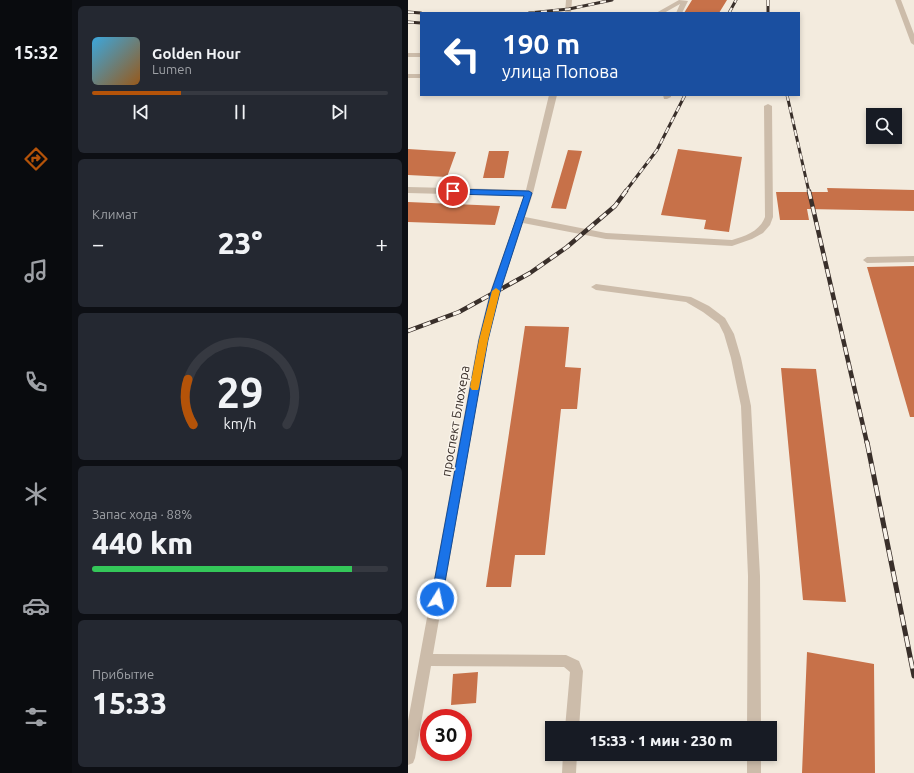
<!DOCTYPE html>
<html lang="ru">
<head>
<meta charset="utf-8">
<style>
	:root { --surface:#171b24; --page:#242831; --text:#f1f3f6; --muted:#9ea1a6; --line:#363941; --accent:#b45309 }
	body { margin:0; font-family:Ubuntu,sans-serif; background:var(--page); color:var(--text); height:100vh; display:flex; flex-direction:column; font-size:15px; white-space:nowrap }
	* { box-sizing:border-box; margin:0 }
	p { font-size:13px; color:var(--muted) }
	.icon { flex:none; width:22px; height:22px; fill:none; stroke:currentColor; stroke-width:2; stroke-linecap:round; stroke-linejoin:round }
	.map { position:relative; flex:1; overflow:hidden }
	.drawer { display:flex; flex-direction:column; gap:6px; padding:6px; background:#0d0f14; width:336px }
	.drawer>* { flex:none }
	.hud { position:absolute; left:12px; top:12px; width:380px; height:84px; border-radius:0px; box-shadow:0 2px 6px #0003; background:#1a4fa0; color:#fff; overflow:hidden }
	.fabs { position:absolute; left:458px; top:108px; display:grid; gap:8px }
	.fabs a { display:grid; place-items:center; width:36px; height:36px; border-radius:0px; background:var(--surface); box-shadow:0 2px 6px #0003; font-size:20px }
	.speed { position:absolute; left:12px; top:709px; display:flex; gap:8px; font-size:20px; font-weight:700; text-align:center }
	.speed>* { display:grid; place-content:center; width:52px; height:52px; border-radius:50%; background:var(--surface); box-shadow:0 2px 6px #0003; line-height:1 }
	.speed .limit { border:6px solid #d22; background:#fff; color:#111 }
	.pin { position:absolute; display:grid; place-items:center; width:34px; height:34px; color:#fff; margin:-17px; border:2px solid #fff; border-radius:50%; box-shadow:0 1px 4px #0007 }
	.me { position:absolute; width:44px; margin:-22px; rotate:10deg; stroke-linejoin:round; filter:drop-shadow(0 0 3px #0008) }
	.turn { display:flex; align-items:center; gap:14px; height:84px; padding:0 16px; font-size:18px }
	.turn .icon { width:52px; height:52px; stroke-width:2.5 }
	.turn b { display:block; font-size:28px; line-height:34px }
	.big { font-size:30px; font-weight:800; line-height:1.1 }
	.drawer .tile { flex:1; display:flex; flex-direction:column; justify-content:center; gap:6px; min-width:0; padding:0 14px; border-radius:6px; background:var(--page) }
	.drawer .dial { align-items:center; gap:0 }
	.dial svg { height:104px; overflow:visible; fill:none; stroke:var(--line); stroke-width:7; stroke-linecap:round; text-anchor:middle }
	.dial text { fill:var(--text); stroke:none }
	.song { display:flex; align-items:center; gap:12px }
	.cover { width:48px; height:48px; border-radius:6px; background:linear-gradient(135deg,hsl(200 70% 55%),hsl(30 70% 35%)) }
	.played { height:4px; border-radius:2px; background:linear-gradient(90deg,var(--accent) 30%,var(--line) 30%) }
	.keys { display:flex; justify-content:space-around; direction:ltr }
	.heat { display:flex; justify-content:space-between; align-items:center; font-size:22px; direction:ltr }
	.charge { height:6px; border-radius:3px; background:linear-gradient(90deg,#34c759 88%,var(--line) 0) }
	.trip { position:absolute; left:137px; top:721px; width:232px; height:40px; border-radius:0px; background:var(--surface); box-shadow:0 2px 6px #0003; font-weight:800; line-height:40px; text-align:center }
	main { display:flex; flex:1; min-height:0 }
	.dock { display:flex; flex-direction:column; width:72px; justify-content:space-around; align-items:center; background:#090b0e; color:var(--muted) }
	.dock .icon { width:28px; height:28px }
	.dock .current { color:var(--accent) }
	.dock b { font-size:18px; color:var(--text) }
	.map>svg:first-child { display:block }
	.building { fill:#c77149 }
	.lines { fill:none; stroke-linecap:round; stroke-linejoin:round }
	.minor { fill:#ccbcaa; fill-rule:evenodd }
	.rail-far2-casing { stroke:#392f2a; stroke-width:3 }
	.rail-far1-casing { stroke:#392f2a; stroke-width:4.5 }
	.rail-casing { stroke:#392f2a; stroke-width:5 }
	.rail-far2 { stroke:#faf4eb; stroke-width:2; stroke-dasharray:6; stroke-linecap:butt }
	.rail-far1 { stroke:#faf4eb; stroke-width:3; stroke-dasharray:8; stroke-linecap:butt }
	.rail { stroke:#faf4eb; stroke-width:3.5; stroke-dasharray:11; stroke-linecap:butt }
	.route { fill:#1a73e8; stroke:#114b97 }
	.slow { fill:#f59e0b }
	.labels { text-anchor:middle; stroke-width:3; stroke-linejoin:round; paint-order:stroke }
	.street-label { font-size:13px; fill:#392f2a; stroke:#faf4eb }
</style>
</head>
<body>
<main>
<nav class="dock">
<b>15:32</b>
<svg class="icon current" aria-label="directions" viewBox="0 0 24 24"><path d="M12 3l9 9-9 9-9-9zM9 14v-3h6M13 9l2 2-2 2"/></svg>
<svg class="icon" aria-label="music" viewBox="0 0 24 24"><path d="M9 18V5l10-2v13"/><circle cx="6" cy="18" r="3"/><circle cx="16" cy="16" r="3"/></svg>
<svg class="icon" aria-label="phone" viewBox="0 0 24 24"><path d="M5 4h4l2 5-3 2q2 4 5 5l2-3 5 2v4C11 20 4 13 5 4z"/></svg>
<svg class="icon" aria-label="climate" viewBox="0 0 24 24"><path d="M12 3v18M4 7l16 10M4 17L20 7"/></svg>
<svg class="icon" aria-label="car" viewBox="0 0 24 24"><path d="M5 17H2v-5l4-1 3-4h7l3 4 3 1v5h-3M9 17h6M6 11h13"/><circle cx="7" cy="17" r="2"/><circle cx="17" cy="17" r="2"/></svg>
<svg class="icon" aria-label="filters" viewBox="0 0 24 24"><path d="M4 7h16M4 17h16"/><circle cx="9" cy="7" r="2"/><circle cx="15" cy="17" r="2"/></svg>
</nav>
<section class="drawer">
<div class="tile">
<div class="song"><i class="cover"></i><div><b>Golden Hour</b><p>Lumen</p></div></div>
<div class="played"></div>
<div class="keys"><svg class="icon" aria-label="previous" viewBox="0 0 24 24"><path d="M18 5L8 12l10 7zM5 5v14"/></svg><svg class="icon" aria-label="pause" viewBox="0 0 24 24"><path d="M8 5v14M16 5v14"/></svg><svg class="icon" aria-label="next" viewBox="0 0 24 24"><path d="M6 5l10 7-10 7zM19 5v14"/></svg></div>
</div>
<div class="tile"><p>Климат</p>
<div class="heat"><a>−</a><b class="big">23°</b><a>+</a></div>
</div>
<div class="tile dial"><svg viewBox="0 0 100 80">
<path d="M14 69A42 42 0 1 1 86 69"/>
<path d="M14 69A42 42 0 0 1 10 34" stroke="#b45309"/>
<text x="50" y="56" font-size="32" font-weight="700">29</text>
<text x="50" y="72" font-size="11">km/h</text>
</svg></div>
<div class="tile"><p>Запас хода · 88%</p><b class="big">440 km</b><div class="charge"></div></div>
<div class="tile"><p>Прибытие</p><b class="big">15:33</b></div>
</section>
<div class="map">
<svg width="506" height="773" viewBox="0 0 506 773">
	<rect width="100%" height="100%" fill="#f3ebde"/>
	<path class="building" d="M284,0H319L311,13H276Z
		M0,149L48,152L39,177L0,175Z
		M270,149L334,157L321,232L296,229L298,220L253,215Z
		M160,150L174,151L158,209L143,208Z
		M81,151H101L96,178H75Z
		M419,188L506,190V211L399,209L401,220H372L368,192H420Z
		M0,202L92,206L87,225L0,222Z
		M506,266V417H502L459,267Z
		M117,326L161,327L157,367L173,368L169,409H153L137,555H107L103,587H78Z
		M373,368L408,369L438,602L395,600Z
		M399,652L466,664L467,773H394Z
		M70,672L68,703L43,705L45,674Z"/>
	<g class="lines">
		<path class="minor" d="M158,0H164L163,13H157Z
			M271,0L280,1L274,13H268L272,4L256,13H248Z
			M487,0H493L506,34V45L503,43Z
			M0,53H13V57H0Z
			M0,74H13V78H0Z
			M141,95H149L125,193L117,217L198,233L324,240C337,236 352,231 357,217L356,106L360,104L364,106L365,217L362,225L355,233L344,239L324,246L198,239L115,223L92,292L80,340L25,654L158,655L171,661L175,671L171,728H157L162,672L156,667L23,666L7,758L5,763L0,765V721L70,340L82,292L116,196L0,193V187L118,190Z
			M255,95H263V97L259,99H256Z
			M506,256V262L459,263L455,260L459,257Z
			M188,284L283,297L301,306L317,318L326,334L333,358L343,406L352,576L353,728H339L340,576L333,406L323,358L316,334L311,324L295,312L278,302L188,290L183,287Z
			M155,754H169L168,773H154Z
			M339,754H353V773H339Z"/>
		<g class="rail-far2-casing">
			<path id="rail-far2" d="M360,0V13
				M0,12L13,13
				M121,13L161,9L204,0
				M321,13L328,0
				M0,22L13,23
				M379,95L401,192
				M217,192L249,150L277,95"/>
		</g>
		<g class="rail-far1-casing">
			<path id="rail-far1" d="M401,191L459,443
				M0,331L51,312L122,273L159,247L207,206L218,191"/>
		</g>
		<g class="rail-casing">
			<path id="rail" d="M459,442L506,676"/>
		</g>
		<use href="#rail-far2" class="rail-far2"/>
		<use href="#rail-far1" class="rail-far1"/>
		<use href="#rail" class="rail"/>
	</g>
	<path class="route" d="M43,189L121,191L124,193L92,292L80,340L34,599L33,603L29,605L25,603L23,599L71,340L83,292L116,196L45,194L42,191Z"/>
	<path class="slow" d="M88,288L92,291L80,340L71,387L70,390H64L62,387L71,340L84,291Z"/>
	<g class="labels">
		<g class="street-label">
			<text transform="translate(47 421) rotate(-80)" y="5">проспект Блюхера</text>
		</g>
	</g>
</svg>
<div class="fabs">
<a><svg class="icon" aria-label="search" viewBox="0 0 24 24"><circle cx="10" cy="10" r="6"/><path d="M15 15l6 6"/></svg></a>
</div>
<div class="speed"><div class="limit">30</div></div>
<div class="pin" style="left:45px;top:191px;background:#d93025"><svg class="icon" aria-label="arrive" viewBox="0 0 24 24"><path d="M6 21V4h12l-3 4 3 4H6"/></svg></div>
<svg class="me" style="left:29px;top:599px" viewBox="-20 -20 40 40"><circle r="17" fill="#1a73e8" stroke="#fff" stroke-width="3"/><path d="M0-11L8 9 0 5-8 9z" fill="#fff"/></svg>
<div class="trip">15:33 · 1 мин · 230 m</div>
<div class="hud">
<div class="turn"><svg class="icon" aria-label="left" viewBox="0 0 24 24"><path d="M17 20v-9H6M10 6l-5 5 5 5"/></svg><div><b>190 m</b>улица Попова</div></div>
</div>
</div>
</main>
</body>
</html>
